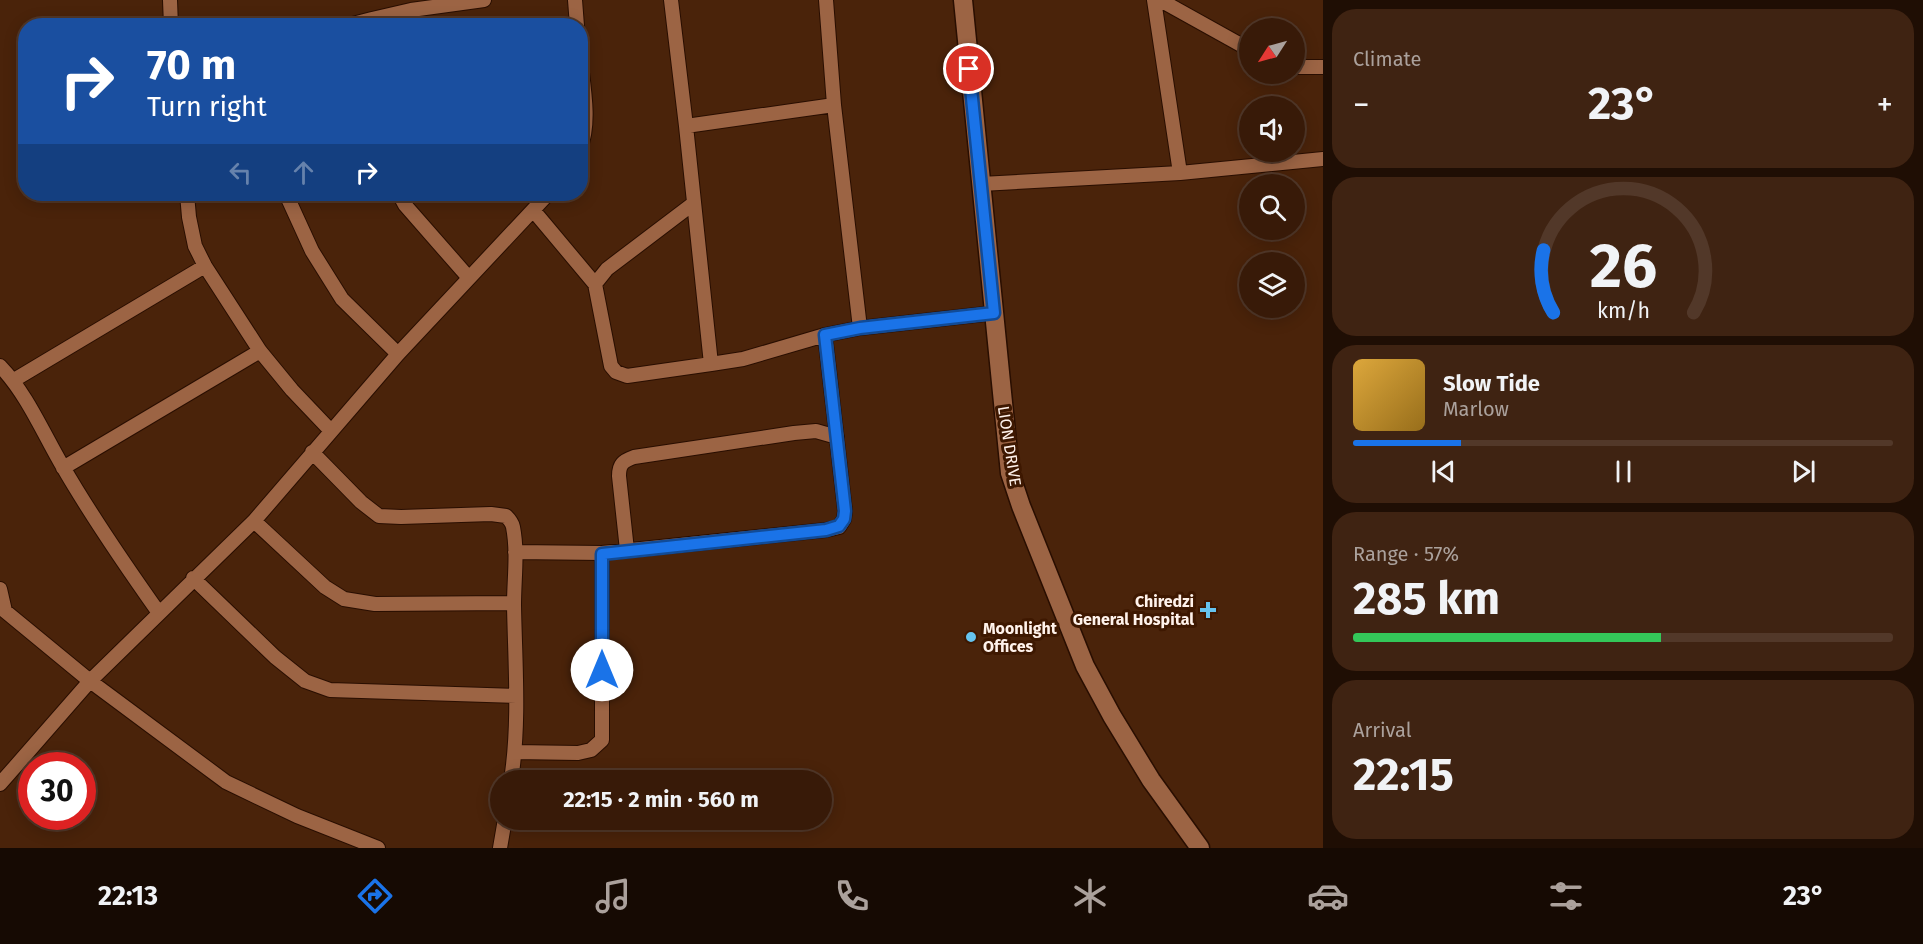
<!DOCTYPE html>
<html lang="en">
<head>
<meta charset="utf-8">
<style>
	:root { --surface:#381a08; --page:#3f2312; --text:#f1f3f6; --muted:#aba19c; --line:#523829; --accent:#1a73e8 }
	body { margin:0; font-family:"Fira Sans",sans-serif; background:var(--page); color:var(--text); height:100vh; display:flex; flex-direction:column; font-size:22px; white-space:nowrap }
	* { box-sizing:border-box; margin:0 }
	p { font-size:20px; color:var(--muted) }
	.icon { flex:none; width:33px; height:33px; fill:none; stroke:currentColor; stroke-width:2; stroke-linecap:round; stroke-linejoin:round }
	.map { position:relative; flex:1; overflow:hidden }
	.details { display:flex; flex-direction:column; gap:9px; padding:9px; background:#1f0e04; width:600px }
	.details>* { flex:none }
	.top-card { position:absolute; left:18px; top:18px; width:570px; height:183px; border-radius:24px; box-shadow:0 3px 15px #0003,0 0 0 2px var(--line); background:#1a4fa0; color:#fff; overflow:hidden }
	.needle { width:39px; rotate:234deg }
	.buttons { position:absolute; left:1239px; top:18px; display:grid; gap:12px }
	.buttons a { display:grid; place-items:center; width:66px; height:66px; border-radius:50%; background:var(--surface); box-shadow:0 3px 15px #0003,0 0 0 2px var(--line); font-size:30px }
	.speed { position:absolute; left:18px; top:752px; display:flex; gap:12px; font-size:30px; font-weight:700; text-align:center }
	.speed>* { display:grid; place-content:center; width:78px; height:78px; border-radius:50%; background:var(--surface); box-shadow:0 3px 15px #0003,0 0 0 2px var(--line); line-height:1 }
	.speed .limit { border:9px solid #d22; background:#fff; color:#111 }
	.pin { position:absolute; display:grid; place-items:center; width:51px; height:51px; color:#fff; margin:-26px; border:3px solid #fff; border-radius:50%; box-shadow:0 2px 6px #0007 }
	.me { position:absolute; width:66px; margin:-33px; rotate:0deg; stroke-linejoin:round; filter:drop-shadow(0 0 4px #0008) }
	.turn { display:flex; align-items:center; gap:21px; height:126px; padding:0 30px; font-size:27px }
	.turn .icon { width:78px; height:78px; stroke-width:2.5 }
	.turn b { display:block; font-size:42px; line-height:51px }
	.lanes { display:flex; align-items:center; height:57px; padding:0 30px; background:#0003; justify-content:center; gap:30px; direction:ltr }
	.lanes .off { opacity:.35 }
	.big { font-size:45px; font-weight:700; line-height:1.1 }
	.details .widget { flex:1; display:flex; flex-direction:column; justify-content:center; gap:9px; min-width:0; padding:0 21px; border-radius:24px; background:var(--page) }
	.details .dial { align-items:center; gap:0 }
	.dial svg { height:156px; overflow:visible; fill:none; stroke:var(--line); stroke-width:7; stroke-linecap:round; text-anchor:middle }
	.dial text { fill:var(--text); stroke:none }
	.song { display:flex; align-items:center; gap:18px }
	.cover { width:72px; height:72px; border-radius:9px; background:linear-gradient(135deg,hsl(40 70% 55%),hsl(40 70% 35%)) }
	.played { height:6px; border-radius:3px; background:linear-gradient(90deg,var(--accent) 20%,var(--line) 20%) }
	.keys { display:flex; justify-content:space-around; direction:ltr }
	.heat { display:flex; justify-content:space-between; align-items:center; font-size:33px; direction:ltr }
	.charge { height:9px; border-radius:4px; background:linear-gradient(90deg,#34c759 57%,var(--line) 0) }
	.trip { position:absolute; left:490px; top:770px; width:342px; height:60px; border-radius:30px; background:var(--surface); box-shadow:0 3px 15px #0003,0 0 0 2px var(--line); font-weight:700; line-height:60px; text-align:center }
	.menu { display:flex; height:96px; justify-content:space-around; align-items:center; background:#160a03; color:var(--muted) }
	.menu .icon { width:42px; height:42px }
	.menu .on { color:var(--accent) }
	.menu b { font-size:27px; color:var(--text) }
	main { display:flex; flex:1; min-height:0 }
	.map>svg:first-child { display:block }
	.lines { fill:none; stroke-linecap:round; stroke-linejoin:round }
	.street-casing { stroke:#290e01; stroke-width:16 }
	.secondary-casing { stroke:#290e01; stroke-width:21 }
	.street { stroke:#9c6444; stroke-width:14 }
	.secondary { stroke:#9c6444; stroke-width:18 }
	.route-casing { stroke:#114b97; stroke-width:15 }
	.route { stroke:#1a73e8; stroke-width:10 }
	.poi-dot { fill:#66c4ef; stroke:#3e1801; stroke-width:2 }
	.labels { text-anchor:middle; stroke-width:6; stroke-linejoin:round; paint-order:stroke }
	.street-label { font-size:16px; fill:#fff2eb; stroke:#3e1801 }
	.poi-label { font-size:16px; font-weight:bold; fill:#fff2eb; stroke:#3e1801; text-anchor:end }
</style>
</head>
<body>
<main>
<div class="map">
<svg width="1323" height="848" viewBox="0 0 1323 848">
	<rect width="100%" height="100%" fill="#4a230a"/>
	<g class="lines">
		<g class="street-casing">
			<path id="street" d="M170,0L171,26
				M575,0L577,26
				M1154,0L1180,173
				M1160,0L1250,50
				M345,26L372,19
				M371,26L372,19L411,10L484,0
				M580,57C583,84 591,123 580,148
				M1294,67H1323
				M834,105L860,328
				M686,126L834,105L826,0
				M981,184L1180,173L1323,159
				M187,194L189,217L195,246L205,266L260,351L292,390L331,431
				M286,194L312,251L342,299L398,354
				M399,194L405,205L469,278
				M533,210L595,284L611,366L616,372L627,376L711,364L686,126L671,0
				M595,284L607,269L694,203
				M711,364L743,359L825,335L860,328L994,313
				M0,366C27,394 43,433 63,467C92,517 125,565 159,613
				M14,380L205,266
				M312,452L361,502L379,516L401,517L491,514L506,516C509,519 512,522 513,527C518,553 514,579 514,605C515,663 520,722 511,780
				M63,468L260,351
				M254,521L325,587L344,599L375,604L514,603
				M627,550L619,476C619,464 623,461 634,457L794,433L816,431L837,437
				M515,552L602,553L826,530L839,527L844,519L845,511L825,335
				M193,578L275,657L305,681L330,690L516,696
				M0,589L5,611
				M0,607L90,681L226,782L297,816L378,848
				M515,752L578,753L591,750L602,740V553
				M0,784L90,681L254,521L398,354L548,194
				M500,848L505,819"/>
		</g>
		<g class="secondary-casing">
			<path id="secondary" d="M963,0L1010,473L1021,506L1085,666L1112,716L1151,780L1200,848"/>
		</g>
		<use href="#street" class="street"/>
		<use href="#secondary" class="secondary"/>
	</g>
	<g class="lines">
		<g class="route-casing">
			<path id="route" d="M602,670V554L826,530L839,526L844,519L845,511L825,335L860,328L994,313L969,69"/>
		</g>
		<use href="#route" class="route"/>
	</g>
	<g class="poi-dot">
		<path d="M1205 601h6v6h6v6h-6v6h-6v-6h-6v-6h6z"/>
		<circle cx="971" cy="637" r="6"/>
	</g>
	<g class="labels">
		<g class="street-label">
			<text transform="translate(1010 446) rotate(81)" y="6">LION DRIVE</text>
		</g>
		<g class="poi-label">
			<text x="1194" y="607">Chiredzi<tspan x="1194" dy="18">General Hospital</tspan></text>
			<text x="983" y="634" text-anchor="start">Moonlight<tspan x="983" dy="18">Offices</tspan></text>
		</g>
	</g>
</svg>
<div class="buttons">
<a><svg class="needle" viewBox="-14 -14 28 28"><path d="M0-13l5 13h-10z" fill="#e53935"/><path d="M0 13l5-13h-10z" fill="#aba19c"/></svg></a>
<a><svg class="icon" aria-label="sound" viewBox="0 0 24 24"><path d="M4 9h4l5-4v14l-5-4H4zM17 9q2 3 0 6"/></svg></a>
<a><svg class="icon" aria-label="search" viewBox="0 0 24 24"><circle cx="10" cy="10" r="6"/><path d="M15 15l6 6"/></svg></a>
<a><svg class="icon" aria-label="layers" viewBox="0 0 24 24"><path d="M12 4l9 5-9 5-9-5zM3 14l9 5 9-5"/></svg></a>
</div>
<div class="speed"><div class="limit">30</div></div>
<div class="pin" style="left:969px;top:69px;background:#d93025"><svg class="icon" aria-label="arrive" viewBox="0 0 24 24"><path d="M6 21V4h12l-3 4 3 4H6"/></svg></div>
<svg class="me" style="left:602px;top:670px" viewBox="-20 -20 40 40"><circle r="19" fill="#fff"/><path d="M0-13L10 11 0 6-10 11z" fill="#1a73e8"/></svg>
<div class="trip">22:15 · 2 min · 560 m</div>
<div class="top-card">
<div class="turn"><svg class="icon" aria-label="right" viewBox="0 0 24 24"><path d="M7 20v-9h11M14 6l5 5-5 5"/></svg><div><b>70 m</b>Turn right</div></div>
<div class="lanes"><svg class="icon off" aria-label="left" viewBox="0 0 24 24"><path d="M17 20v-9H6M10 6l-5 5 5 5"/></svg><svg class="icon off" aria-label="ahead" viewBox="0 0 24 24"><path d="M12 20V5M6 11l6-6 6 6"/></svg><svg class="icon" aria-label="right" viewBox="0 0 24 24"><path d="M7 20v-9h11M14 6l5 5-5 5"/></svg></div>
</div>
</div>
<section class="details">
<div class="widget"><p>Climate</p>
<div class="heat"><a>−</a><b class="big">23°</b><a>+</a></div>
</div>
<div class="widget dial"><svg viewBox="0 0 100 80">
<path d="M14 69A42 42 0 1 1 86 69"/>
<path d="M14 69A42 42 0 0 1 9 37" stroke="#1a73e8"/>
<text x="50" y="56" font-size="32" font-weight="700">26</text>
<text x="50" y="72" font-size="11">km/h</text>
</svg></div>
<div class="widget">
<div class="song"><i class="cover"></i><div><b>Slow Tide</b><p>Marlow</p></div></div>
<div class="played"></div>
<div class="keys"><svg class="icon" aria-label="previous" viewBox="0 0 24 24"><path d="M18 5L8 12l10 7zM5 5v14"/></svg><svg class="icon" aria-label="pause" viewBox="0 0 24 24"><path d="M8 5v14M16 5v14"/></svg><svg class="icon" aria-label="next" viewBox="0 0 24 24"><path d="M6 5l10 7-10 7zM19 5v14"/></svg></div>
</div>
<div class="widget"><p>Range · 57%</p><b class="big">285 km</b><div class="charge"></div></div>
<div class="widget"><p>Arrival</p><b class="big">22:15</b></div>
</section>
</main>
<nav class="menu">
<b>22:13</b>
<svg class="icon on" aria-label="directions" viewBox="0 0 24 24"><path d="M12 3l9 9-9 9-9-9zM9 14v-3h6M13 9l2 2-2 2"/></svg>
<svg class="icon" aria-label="music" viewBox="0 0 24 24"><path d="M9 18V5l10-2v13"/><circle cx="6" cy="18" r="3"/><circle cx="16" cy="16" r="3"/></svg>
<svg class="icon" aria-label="phone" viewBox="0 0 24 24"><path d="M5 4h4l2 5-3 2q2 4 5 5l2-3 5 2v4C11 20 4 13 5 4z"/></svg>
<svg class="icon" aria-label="climate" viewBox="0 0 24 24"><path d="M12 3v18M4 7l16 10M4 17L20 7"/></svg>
<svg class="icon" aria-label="car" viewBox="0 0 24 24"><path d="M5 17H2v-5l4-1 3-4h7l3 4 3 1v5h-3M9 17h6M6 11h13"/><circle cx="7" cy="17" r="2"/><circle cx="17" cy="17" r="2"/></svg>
<svg class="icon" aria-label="filters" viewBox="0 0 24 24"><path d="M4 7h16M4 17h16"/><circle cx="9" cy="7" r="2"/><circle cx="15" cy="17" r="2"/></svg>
<b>23°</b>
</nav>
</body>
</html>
